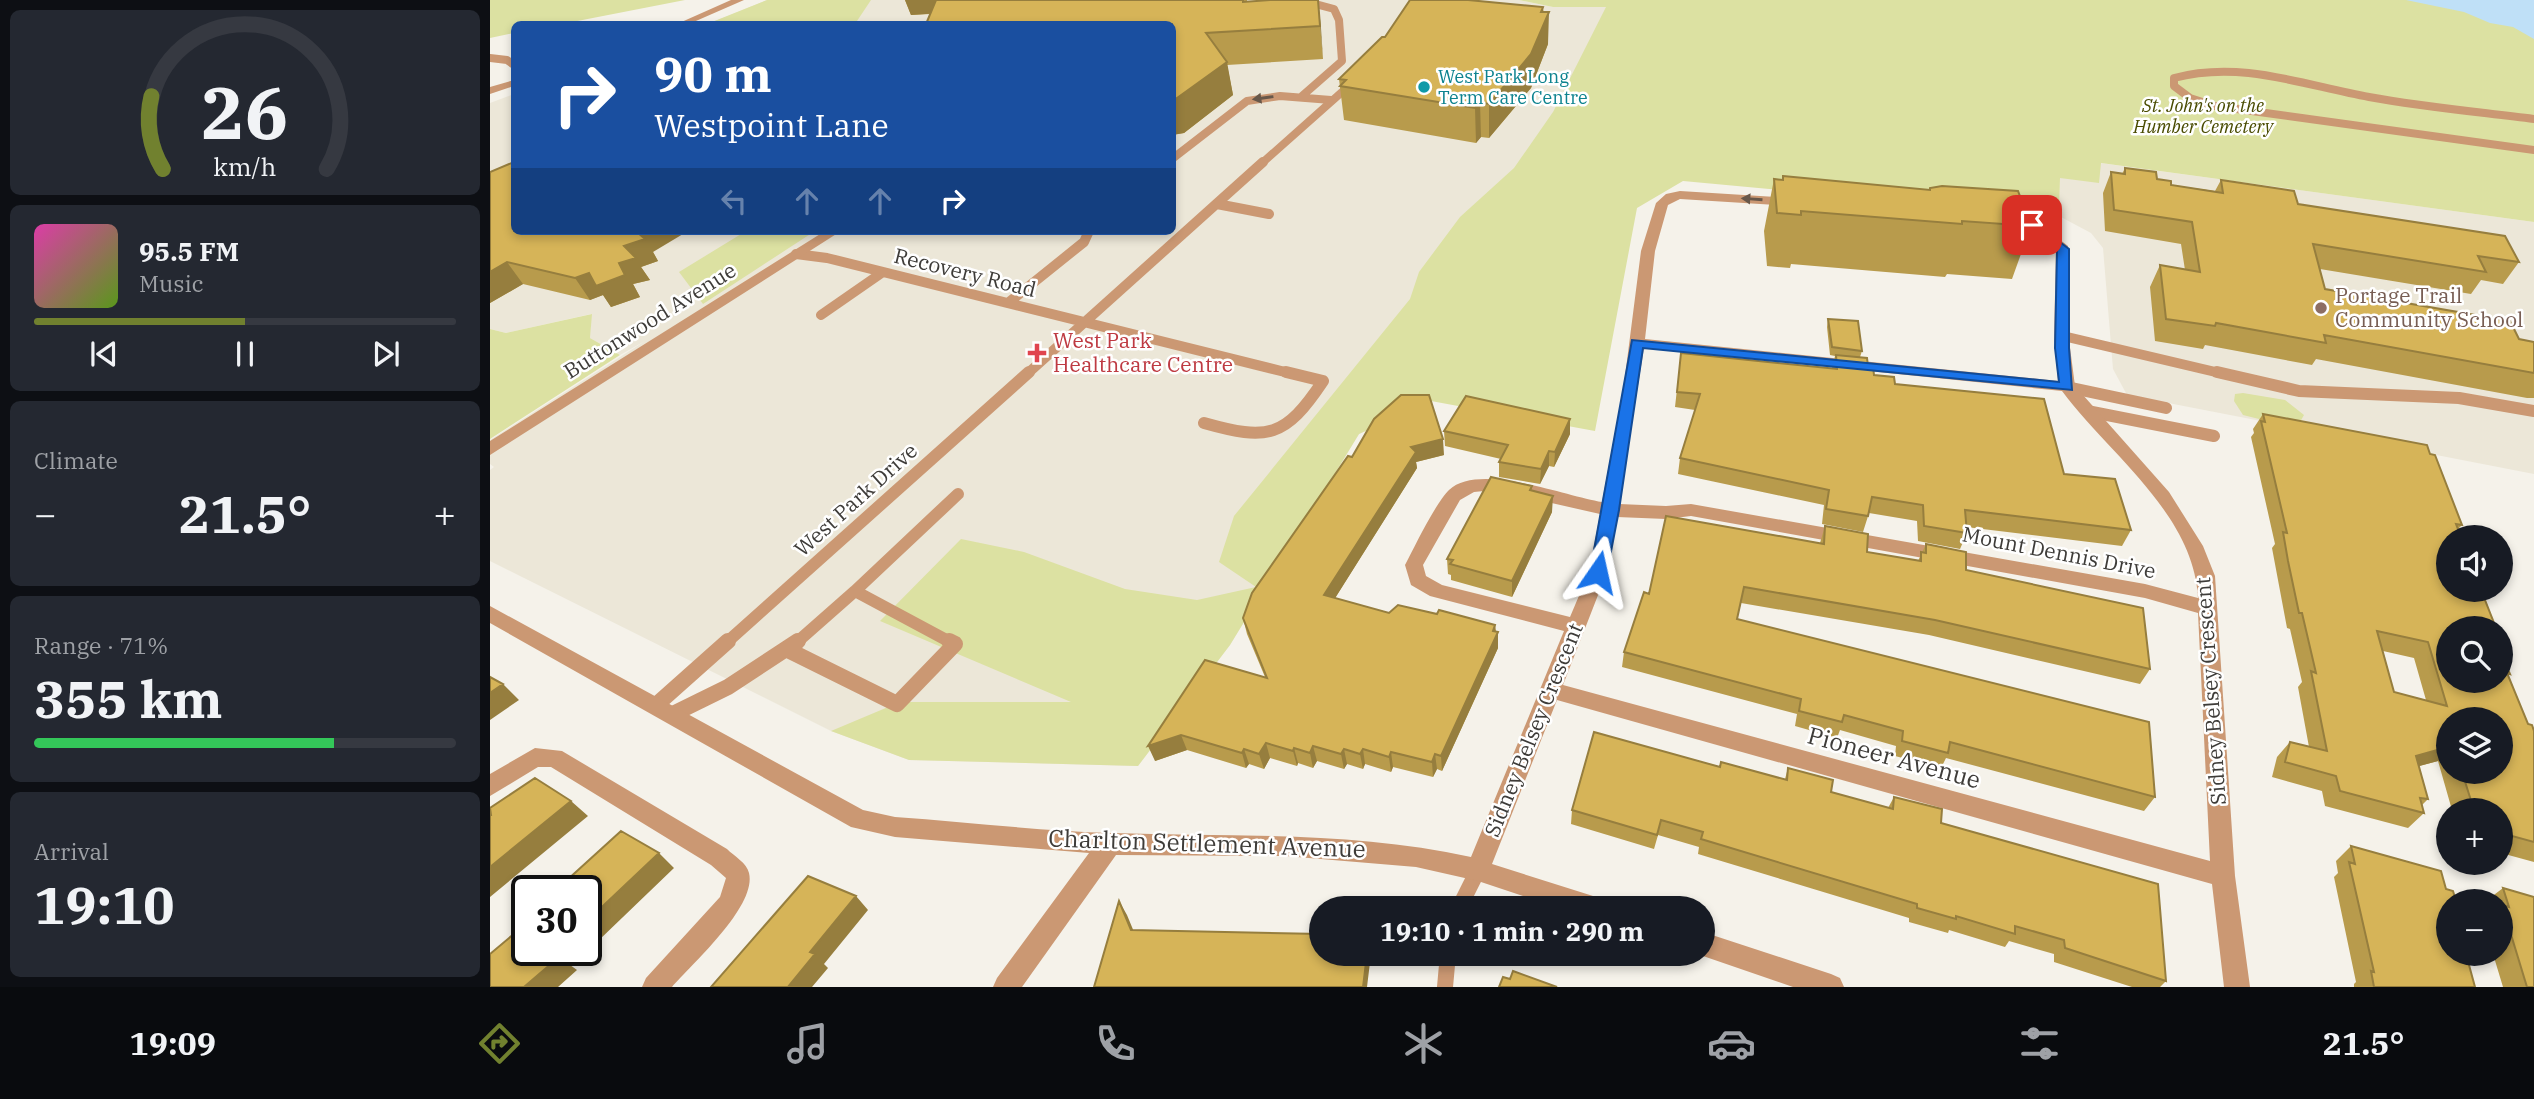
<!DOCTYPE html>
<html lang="en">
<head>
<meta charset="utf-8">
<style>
	:root { --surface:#171b24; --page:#242831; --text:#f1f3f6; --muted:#9ea1a6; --line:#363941; --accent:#71812f }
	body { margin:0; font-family:"IBM Plex Serif",serif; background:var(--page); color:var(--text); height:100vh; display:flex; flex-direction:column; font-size:26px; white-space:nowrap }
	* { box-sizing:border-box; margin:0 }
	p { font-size:23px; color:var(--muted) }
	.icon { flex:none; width:38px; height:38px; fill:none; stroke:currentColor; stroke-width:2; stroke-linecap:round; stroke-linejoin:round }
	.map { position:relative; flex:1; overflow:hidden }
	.details { display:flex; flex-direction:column; gap:10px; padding:10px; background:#0d0f14; width:490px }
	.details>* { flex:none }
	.banner { position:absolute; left:21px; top:21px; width:665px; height:214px; border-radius:10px; box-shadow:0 4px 10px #0003; background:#1a4fa0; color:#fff; overflow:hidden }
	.fabs { position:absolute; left:1946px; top:525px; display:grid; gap:14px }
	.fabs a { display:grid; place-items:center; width:77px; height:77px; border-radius:50%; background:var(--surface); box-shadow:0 4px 10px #0003; font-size:35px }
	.speed { position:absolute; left:21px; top:875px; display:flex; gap:14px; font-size:35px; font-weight:700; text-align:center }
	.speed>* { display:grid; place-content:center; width:91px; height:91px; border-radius:50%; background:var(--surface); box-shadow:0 4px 10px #0003; line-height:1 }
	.speed .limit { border:4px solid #111; border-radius:10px; background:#fff; color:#111 }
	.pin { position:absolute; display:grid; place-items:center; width:60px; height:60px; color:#fff; margin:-30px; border-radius:14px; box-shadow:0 4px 10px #0006 }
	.me { position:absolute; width:77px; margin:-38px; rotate:11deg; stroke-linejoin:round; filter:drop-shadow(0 0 5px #0008) }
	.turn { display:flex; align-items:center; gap:24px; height:147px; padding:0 28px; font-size:32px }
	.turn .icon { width:91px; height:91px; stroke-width:2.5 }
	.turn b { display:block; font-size:49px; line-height:60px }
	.lanes { display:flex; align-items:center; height:66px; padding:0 28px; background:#0003; justify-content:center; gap:35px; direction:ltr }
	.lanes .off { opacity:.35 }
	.big { font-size:52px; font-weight:700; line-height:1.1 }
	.details .tile { flex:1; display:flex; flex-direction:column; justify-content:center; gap:10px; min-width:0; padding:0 24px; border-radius:10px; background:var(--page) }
	.details .dial { align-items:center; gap:0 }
	.dial svg { height:182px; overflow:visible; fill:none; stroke:var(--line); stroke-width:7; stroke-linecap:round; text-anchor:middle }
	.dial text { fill:var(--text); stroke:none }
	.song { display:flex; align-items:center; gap:21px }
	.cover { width:84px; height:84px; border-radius:10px; background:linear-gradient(135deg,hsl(320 70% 55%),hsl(90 70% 35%)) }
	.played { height:7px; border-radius:4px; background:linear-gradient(90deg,var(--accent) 50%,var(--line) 50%) }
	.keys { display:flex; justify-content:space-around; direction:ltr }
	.heat { display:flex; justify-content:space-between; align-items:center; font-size:38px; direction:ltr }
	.charge { height:10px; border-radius:5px; background:linear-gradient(90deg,#34c759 71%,var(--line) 0) }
	.trip { position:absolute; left:819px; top:896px; width:406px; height:70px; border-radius:35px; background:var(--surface); box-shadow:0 4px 10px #0003; font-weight:700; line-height:70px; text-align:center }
	.tabs { display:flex; height:112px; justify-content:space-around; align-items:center; background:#090b0e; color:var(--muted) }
	.tabs .icon { width:49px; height:49px }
	.tabs .active { color:var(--accent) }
	.tabs b { font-size:32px; color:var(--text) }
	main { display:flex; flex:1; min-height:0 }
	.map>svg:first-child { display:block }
	.built { fill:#ece7d8 }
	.green { fill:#dce1a2 }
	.water { fill:#bfe0f7 }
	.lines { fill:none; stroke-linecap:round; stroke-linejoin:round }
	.service-far3 { stroke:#cb9873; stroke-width:8 }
	.service-far2 { stroke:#cb9873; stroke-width:10 }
	.service-far1 { stroke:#cb9873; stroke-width:12 }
	.service { stroke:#cb9873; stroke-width:16 }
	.minor { fill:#cb9873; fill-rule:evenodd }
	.tertiary { fill:#cb9873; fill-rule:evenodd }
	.wall { fill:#b89b4c; fill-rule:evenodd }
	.shaded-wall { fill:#967e3e }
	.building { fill:#d6b458; stroke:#967e3e; stroke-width:2; fill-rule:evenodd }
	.oneway { fill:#68584a }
	.route { fill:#1a73e8; stroke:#114b97; stroke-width:2 }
	.culture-dot { fill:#0f9aa8; stroke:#fff; stroke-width:2.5 }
	.education-dot { fill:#8d6e63; stroke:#fff; stroke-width:2.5 }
	.health-dot { fill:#e0444e; stroke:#fff; stroke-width:2.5 }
	.labels { text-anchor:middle; stroke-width:5; stroke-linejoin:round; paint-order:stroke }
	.far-culture-label { font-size:18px; fill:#0d838f; stroke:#fff; text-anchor:start }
	.far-park-label { font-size:18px; font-style:italic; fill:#494b00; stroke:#fff }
	.street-label { font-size:21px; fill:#3e3c39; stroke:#fff }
	.education-label { font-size:21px; fill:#785e54; stroke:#fff; text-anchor:start }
	.health-label { font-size:21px; fill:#be3a42; stroke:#fff; text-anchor:start }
	.near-street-label { font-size:24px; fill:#3e3c39; stroke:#fff }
</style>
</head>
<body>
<main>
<section class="details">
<div class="tile dial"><svg viewBox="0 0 100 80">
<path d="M14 69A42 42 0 1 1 86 69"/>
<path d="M14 69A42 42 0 0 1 9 37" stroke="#71812f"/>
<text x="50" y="56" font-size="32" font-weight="700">26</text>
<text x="50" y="72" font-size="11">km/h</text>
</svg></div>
<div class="tile">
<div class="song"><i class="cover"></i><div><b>95.5 FM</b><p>Music</p></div></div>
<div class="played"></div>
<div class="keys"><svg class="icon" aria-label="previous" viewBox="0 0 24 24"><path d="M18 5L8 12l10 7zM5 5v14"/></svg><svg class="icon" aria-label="pause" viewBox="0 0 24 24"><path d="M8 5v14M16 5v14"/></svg><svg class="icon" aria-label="next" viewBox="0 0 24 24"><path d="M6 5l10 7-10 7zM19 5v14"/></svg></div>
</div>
<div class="tile"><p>Climate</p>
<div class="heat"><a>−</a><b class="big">21.5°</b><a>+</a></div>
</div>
<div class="tile"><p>Range · 71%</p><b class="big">355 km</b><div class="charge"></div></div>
<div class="tile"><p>Arrival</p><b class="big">19:10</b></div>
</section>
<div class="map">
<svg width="2044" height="987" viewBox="0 0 2044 987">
	<rect width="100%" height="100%" fill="#f5f2ea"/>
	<path class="built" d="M277,0H1029L1063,7H1117L988,260L941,401L869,434L740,645L648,766L419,760L341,731L0,561V470L4,467L0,464V440L155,341L130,355L100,338L101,314L16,333L0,329V103L24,94V231H682V24H218Z
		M1610,163L2044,222V474L1637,395L1623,369L1613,248L1601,233L1569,216L1570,178Z"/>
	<path class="green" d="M0,0H195L72,24H24V33L0,38Z
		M277,0H381L365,24H217Z
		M1029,0H2044V222L1611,163L1609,183L1570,178L1569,216L1193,181L1147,208L1105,431L941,401L869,434L740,645L648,766L419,760L341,731L410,702H581L390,621L471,539L534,552L635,589L707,600L766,587L729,562L744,516L920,299L929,272L970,217L1024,168L1063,112L1116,7H1063Z
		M256,231H325L213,304L189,272Z
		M102,314L100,338L130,355L0,439V329L16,333Z
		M1753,393L1795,400L1814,415L1810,422L1789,424L1753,415L1744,401L1745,394Z"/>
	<path class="water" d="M1916,0H2044V39L2023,27L2000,23L1974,12Z"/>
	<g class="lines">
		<path class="service-far3" d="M810,0L844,9L849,20L852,61L812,96
			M0,58L17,60L24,65
			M2044,119C1989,112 1934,107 1879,97C1813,85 1751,60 1684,78V86L1700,98L1725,106L2044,150
			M682,159L757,101L790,96L841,100
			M771,164L861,84"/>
		<path class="service-far2" d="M727,204L779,214
			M306,254L337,258L803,374
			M518,303L594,242L599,231
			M331,315L393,272
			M1573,336L1734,374
			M537,374L773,162"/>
		<path class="service-far1" d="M1727,372L1809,391L1969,398L2044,411
			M1577,387L1676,408
			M1597,411L1724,436
			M714,423C778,441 795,438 833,381L796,372
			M236,643L539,372
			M306,643L365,591
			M462,643L365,591L468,494"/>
		<path class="service" d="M298,650L407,704L465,644L459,641
			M165,706L238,641
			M181,715L238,687L308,641
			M969,908L988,870
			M955,987L958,954"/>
		<path class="minor" d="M1190,191L1303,198L1309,202L1303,206L1190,199L1178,205L1165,251L1155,339L1568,381L1564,340L1566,250L1537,228L1512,219L1519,215L1547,222L1578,246L1579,340L1585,386L1679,492L1713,546L1725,576L1745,876L1760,987H1734L1722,884L1067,700L1002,864L1103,896L1112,900L1115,908H1069L988,881L926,867L795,856L626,855L532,987H503L507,978L599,853L405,837L361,827L0,623V606L373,810L405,817C477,822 550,831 622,833C743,837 863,831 981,857L1074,631L940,596L921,585L915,565C925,546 945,504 959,490C989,462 1075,496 1112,502L1134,384L1151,251L1166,203L1176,194ZM1154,348L1572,391C1619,454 1704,514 1708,598L1655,584L1201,504L1176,506L1129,504ZM1004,490L1110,514L1099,572L1080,617L952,585L936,576L933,565L970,500L984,492ZM1201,516L1655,598L1708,613L1720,861L1073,685L1117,572L1127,517L1176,519Z
			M335,231H351L0,455V441Z
			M45,748L72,751L237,849C244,856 257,863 259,873C267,906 203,963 182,987H152L156,978L230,897L236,878L221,865L61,767H48L0,796V774Z
			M1213,932L1341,974L1350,978L1354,987H1303L1213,956L1207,954H1213Z"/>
		<path class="tertiary" d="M241,0H254L199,24H187Z
			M24,80V86L0,94V87Z"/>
	</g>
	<path class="wall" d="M415,0H757V1L828,0L833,59L737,65L743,95L694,133L682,135V24L440,14L421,15Z
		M1053,7L1058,44L1041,88L999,138L991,137L986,143L854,120L849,79L895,37Z
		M1635,168L1681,185L1725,191L1731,180L1808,204L2029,262L2013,284L1991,280L1981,294L1830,269L1835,289L2029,339L2044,342V398H2037L1826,359L1822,365L1715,345L1713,349L1665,341L1660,287L1670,265L1695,270L1691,244L1615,231L1613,193L1621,172L1632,174Z
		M0,172L163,252L168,261L151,267L160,280L143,284L150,297L121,307L113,295L100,300L33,284L0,303Z
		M1293,176L1439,190L1440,188L1541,226L1522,279L1457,274L1455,277L1301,264L1300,268L1277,266L1274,231L1284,179L1292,180Z
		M1338,319L1372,351L1370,357L1378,366L1384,375L1405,384L1574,474L1641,530L1632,546L1476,527L1477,533L1470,549L1428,541L1427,521L1379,513L1373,532L1332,524L1334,505L1188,474L1190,458L1205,410L1185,407L1191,353L1342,368L1345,356L1340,355L1337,327Z
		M1773,414L1972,525L1968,529L2019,661L2016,664L2020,674L2018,676L2038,724L2044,731V862L2011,853V810H1962L1948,761L1929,766L1938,799L1932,805L1934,813L1918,828L1835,806L1832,791L1782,777L1787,757L1800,742L1819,747L1808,687L1812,682L1800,629L1797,628L1782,548L1785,544L1761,437L1764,433L1763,429ZM1893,651L1924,658L1936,700L1904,692ZM1958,719L2011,772H1958Z
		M1080,419V434L1064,467L1059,466L1050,484L1009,477V462L1011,459L955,446L954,431Z
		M954,455L926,462L927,468L845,598L899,613L947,614L1005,625L1006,632H1008V648L952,771L947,769L943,777L903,767L901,772L875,764L873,769L857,764L854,769L827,761L823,768L808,763L807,766L780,758L774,769L759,764L756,768L697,750L665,761L715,660L775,677L757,634L753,618L862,457Z
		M1042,486V491L1062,512L1022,597L961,580V575L958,574L957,559Z
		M1335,526L1377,552L1428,561L1436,544L1476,570L1660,669L1650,684L1439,635L1251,603L1247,619L1665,797L1654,811L1456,758L1451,768L1405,756L1406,746L1350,730L1347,738L1305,726L1307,714L1132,667L1134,652L1159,594L1330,543Z
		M1230,767L1295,779L1298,768L1341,792L1398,808L1404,797L1451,823L1676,981L1670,987H1642L1564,962V954L1519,941L1515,947L1459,930L1458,933L1419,922V918L1208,854L1209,847L1168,835L1164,849L1081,824L1082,810Z
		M1861,846L1958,901L1985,987H1864V984L1866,982L1844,877L1848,873L1846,861Z
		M2013,888L2044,987H2013L2003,954H2011V901H1996Z"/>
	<path class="shaded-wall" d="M415,0H455L450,13L421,15Z
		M828,0L831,28L833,59L830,26Z
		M1053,7V26L1059,12L1058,44L1041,88L999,138V104Z
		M737,62L743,95L694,133L682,135V99Z
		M990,102L991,137L986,143L985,108Z
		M149,231H198L163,252L168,261L151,267L160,280L143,284L150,297L121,307L113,295L100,300L85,278L129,263L134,246Z
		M17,262L33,284L0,303V272Z
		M1080,419V434L1064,467L1065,452Z
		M953,439L954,455L926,462L927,468L837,611L834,595L921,447Z
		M1059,451V466L1050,484L1051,469Z
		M1063,496L1062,512L1022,597V581Z
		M1005,625L1006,637L1008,632V648L952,771L951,756Z
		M13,684L29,700L0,720V693Z
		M691,735L697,750L665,761L658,746Z
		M776,743L780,758L774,769L769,754Z
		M823,746L827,761L823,768L820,753Z
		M1958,747V751L1948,761L1911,771L1926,756Z
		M804,748L808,763L807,766L803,751Z
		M754,749L759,764L756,768L752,753Z
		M854,749L857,764L854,769L851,754Z
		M873,749L875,764L873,769L870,754Z
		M901,752L903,767L901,772L899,757Z
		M945,754L947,769L943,777L942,762Z
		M81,801L98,816L0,897V867Z
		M169,853L184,868L82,966L63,953L66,950H96V922Z
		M366,896L378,910L334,964L338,968L322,987H298L320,952Z
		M629,901L637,915L649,944L641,930Z
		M877,954H881L877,987H873Z
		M69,957L87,970L68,987H34Z"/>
	<path class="building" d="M446,0H753V2L780,0H828L830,26L716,33L737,62L687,98L682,99V24H436Z
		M920,0H978L1053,7L1051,12H1059L1041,54L999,104L990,102L985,108L850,86L856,80L849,79L892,37H895Z
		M24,162V231H149L147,232L155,239L134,246L146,258L129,263L135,275L106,286L99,273L85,278L17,262L0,272V172Z
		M1635,168L1666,172L1667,179L1681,181V185L1733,193L1731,180L1804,191L1808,204L2015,236L2029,262L1988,256L1996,272L1823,244L1835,289L2020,321L2029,339L2044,342V373L1834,335L1836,343L1726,323L1725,326L1676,319L1670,265L1710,272L1702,222L1624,210L1621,172L1635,174Z
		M1293,176L1440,190V188L1452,186L1528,191L1541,226L1472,221V224L1311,211V215L1287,213L1284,179L1293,180Z
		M1338,319L1368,321L1372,351L1342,347Z
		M1191,353L1347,369L1346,355L1377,358L1378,366H1383L1384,375L1404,377L1405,384L1554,399L1574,474L1625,479L1641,530L1475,510L1477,533L1434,526L1433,505L1382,497L1378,516L1336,509L1339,490L1190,458L1210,394L1187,392Z
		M911,395H939L953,439L921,447L926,452L834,595L899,613L908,605L947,614L949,610L1005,625L1003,631L1008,632L951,756L945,754L942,762L901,752L899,757L873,749L870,754L854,749L851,754L823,746L820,753L804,748L803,751L776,743L769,754L754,749L752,753L691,735L658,746L715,660L777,678L753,618L762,593L858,456L862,457L884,419Z
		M976,396L1080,419L1065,452L1059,451L1051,469L1009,462L1018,445L954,431Z
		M1773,414L1937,445L1940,454L1945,455L1972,525L1966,524L1971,537H1958V590H1991L2006,628H1958V681H2011V641L2019,661L2014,660L2020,674L2017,673L2038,724L2042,725L2044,731V842L2011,833V810H1984L1972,772H2011V719H1958V747L1926,756L1938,799L1930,798L1934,813L1850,791L1846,776L1795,762L1800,742L1837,751L1821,671L1826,673L1812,613H1809L1798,561L1793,532L1797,533L1771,421L1775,422ZM1887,631L1938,642L1957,706L1904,692Z
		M1001,477L1042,486L1040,490L1063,496L1022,581L960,564L963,560L957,559Z
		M1176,516L1334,544L1335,526L1378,534L1377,552L1431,561V552L1436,553V544L1476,552V570L1653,608L1660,669L1445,620L1254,587L1247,619L1659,722L1665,797L1460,742L1458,753L1412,741L1413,731L1354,715L1352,722L1309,711L1311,699L1134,652L1154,592L1159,594Z
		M0,677L13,684L0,693Z
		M1104,732L1230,767L1231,762L1297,780L1298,768L1343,780L1341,792L1403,809L1404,797L1452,809L1451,823L1668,884L1676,981L1575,948L1574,940L1525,926V934L1466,916V919L1427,908V904L1211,839L1213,832L1171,820L1167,835L1082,810Z
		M45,778L81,801L0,867V815H1L0,808Z
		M131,831L169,853L96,922V891H65Z
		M1861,846L1951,871L1956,889L1963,891L1966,901H1958V954H1976L1985,987H1884L1881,971L1884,972L1859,862L1865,864Z
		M318,876L366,896L320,952L325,954L298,987H221Z
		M2013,888L2044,897V987H2037L2012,905L2019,907Z
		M629,901L641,930L831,934V954H877L873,987H604Z
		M37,917V950H66L63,953L69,957L34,987H0V954L37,923L33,920Z
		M1023,971L1067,987H1009L1013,977L1020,979Z"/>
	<defs><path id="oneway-solid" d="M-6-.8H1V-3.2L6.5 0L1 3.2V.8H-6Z" transform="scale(1.75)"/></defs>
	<g class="oneway">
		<use href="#oneway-solid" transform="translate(773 98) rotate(172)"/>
		<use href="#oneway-solid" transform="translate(1262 199) rotate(-176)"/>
	</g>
	<path class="route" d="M1542,221L1579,249V348L1582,390L1153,348L1129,510L1117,572L1114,576H1102L1100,572L1142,340L1569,382L1565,348L1567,250L1538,228L1536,225Z"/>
	<circle class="culture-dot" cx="934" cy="87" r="7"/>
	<circle class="education-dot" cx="1831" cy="308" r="7"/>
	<path class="health-dot" d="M543.5 342.5h7v7h7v7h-7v7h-7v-7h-7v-7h7z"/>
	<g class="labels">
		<g class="far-culture-label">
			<text x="948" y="83">West Park Long<tspan x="948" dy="21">Term Care Centre</tspan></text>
		</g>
		<g class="far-park-label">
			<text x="1713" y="112">St. John's on the<tspan x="1713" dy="21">Humber Cemetery</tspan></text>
		</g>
		<g class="street-label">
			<text transform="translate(475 273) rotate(14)" y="7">Recovery Road</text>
			<text transform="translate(160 321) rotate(-32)" y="7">Buttonwood Avenue</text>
			<text transform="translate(366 500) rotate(-42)" y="7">West Park Drive</text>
			<text transform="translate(1569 553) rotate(11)" y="7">Mount Dennis Drive</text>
			<text transform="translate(1721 691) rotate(-94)" y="7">Sidney Belsey Crescent</text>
			<text transform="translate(1044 730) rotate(-68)" y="7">Sidney Belsey Crescent</text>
		</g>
		<g class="education-label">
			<text x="1845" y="303">Portage Trail<tspan x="1845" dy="24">Community School</tspan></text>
		</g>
		<g class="health-label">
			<text x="563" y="348">West Park<tspan x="563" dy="24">Healthcare Centre</tspan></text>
		</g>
		<g class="near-street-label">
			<text transform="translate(1404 758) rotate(15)" y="8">Pioneer Avenue</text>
			<text transform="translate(717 844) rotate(2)" y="8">Charlton Settlement Avenue</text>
		</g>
	</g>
</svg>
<div class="fabs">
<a><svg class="icon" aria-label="sound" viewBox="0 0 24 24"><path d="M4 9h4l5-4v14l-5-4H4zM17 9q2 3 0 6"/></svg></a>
<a><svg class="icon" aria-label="search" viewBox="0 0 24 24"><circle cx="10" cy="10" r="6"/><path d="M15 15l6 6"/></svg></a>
<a><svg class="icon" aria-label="layers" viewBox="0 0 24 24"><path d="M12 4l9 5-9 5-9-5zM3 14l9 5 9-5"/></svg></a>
<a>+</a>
<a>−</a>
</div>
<div class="speed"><div class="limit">30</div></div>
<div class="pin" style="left:1542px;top:225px;background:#d93025"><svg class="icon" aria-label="arrive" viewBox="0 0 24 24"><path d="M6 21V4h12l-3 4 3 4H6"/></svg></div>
<svg class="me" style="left:1108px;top:572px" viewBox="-20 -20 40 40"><path d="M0-17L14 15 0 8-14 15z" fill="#1a73e8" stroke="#fff" stroke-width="4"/></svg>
<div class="trip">19:10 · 1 min · 290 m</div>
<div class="banner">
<div class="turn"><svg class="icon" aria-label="right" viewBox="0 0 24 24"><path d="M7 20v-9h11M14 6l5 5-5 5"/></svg><div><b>90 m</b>Westpoint Lane</div></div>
<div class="lanes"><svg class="icon off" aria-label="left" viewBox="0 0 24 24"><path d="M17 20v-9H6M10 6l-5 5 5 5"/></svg><svg class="icon off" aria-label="ahead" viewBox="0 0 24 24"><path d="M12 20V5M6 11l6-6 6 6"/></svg><svg class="icon off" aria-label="ahead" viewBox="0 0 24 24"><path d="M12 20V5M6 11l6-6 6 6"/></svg><svg class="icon" aria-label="right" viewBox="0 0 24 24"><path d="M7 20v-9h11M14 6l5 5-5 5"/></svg></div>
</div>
</div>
</main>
<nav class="tabs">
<b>19:09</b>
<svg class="icon active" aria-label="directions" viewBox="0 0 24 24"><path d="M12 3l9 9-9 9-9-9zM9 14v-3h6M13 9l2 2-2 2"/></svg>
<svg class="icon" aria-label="music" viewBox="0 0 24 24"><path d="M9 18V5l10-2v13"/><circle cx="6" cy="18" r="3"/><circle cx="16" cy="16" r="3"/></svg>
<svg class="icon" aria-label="phone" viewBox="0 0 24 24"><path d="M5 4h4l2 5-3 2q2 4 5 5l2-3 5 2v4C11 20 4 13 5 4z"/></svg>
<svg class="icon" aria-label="climate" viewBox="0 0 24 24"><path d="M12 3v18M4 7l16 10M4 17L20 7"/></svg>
<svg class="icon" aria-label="car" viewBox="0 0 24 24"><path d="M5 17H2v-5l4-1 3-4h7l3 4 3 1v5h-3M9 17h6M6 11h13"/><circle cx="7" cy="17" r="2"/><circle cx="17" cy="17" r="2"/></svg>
<svg class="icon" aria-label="filters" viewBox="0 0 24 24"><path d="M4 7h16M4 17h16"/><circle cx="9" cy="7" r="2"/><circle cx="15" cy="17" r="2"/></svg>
<b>21.5°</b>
</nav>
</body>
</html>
